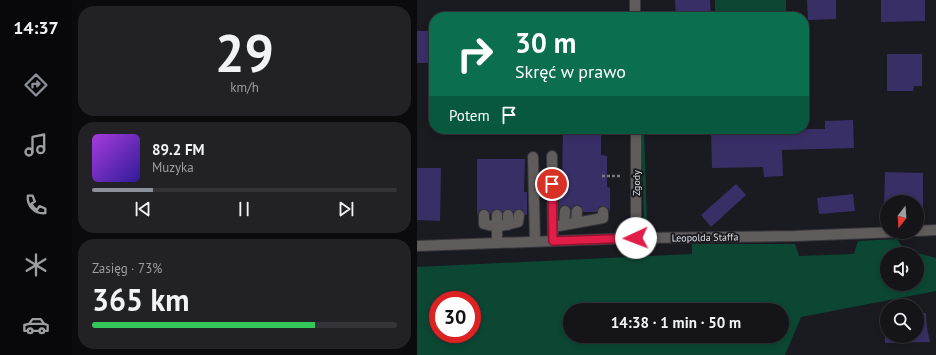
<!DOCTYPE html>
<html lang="pl">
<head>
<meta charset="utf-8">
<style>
	:root { --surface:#141419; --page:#212126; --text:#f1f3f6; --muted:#9d9ea2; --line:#333338; --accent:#8c9099 }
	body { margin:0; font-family:"PT Sans",sans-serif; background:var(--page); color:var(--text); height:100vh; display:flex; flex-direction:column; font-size:15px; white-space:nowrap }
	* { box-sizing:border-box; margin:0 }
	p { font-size:13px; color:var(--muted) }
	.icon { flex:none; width:22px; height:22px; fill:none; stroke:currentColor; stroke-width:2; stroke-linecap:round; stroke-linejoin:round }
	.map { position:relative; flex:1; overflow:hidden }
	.sheet { display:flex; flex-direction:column; gap:6px; padding:6px; background:#0b0b0e; width:345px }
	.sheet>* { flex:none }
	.guide { position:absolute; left:12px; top:12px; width:380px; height:122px; border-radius:16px; box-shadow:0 2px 6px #0003,0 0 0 1px var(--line); background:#0b6e4f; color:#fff; overflow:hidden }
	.needle { width:26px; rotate:197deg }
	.tools { position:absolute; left:463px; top:195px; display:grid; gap:8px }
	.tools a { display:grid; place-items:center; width:44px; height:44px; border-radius:50%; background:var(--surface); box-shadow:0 2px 6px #0003,0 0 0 1px var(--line); font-size:20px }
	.speed { position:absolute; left:12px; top:291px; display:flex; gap:8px; font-size:20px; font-weight:700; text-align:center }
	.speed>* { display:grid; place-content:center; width:52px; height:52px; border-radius:50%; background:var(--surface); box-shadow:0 2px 6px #0003,0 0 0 1px var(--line); line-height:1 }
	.speed .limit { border:6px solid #d22; background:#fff; color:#111 }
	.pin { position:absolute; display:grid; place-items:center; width:34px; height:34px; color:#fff; margin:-17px; border:2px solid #fff; border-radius:50%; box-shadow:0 1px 4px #0007 }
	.me { position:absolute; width:44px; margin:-22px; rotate:268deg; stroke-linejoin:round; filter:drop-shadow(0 0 3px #0008) }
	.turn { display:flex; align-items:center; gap:14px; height:84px; padding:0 20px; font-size:18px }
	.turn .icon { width:52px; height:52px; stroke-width:2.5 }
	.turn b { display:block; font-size:28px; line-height:34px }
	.then { display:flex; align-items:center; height:38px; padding:0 20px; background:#0003; gap:8px; font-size:15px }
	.big { font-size:30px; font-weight:700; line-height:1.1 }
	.sheet .widget { flex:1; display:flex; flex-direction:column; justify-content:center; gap:6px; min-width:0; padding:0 14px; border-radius:16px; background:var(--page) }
	.sheet .dial { align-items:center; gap:0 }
	.dial b { font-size:52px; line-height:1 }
	.song { display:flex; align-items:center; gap:12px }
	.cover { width:48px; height:48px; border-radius:6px; background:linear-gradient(135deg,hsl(280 70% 55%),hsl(250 70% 35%)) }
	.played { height:4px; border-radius:2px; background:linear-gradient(90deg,var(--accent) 20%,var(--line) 20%) }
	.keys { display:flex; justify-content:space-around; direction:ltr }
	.charge { height:6px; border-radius:3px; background:linear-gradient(90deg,#34c759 73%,var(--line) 0) }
	.trip { position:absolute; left:146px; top:303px; width:226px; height:40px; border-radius:20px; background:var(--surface); box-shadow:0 2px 6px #0003,0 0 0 1px var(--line); font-weight:700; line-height:40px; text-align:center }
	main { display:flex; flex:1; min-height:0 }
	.tab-bar { display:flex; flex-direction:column; width:72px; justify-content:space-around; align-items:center; background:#08080a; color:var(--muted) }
	.tab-bar .icon { width:28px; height:28px }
	.tab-bar .on { color:var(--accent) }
	.tab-bar b { font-size:18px; color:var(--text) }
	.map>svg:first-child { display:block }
	.green { fill:#0c4733; fill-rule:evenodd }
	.building { fill:#392f67 }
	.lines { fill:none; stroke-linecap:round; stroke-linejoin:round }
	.lane-casing { stroke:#36363c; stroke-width:12 }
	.street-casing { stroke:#36363c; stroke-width:12 }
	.path { stroke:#79787e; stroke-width:2.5; stroke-dasharray:3 2; stroke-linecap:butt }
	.lane { stroke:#615c5c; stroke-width:10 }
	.street { stroke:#615c5c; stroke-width:10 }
	.route-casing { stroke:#92132f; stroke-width:10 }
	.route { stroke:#e11d48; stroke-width:7 }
	.labels { text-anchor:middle; stroke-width:4; stroke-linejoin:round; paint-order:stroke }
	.street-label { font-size:10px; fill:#e1e0e5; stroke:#1a1a21 }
</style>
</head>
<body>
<main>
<nav class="tab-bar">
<b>14:37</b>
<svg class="icon on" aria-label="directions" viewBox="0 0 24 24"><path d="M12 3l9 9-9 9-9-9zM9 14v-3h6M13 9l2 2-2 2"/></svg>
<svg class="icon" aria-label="music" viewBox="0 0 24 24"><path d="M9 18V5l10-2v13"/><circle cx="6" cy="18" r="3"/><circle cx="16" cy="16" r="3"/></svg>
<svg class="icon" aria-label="phone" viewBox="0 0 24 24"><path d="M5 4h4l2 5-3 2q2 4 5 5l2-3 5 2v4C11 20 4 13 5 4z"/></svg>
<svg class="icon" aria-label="climate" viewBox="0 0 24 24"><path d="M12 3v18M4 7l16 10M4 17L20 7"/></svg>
<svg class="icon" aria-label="car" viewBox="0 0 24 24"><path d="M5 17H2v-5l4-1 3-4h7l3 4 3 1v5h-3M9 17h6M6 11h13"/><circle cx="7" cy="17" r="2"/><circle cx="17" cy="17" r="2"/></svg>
</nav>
<section class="sheet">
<div class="widget dial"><b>29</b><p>km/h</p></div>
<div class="widget">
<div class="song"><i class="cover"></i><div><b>89.2 FM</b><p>Muzyka</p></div></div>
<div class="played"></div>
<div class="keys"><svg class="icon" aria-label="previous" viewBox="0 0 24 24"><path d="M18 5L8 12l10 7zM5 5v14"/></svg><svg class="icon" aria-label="pause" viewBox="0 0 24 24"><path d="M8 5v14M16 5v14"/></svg><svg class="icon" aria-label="next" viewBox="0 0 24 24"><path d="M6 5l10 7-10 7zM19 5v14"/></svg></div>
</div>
<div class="widget"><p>Zasięg · 73%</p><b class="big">365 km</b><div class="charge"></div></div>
</section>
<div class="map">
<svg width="519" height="355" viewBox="0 0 519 355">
	<rect width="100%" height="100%" fill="#1a1a21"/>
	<path class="green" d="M298,0H369V17H298Z
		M224,129H227L230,222L227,221Z
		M480,239L490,254H470V284H500V254H491H504L519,258V291L384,317L368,355H0V267L275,254V244H378L382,256L437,254L441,241ZM21,300H55V334H21ZM153,310H365V336H153Z"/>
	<path class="building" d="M258,0H293L294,17H259Z
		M390,0H419V19L391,20Z
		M464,0H508V21L464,22Z
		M0,31H17V63H0Z
		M470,54H505V86H497L496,91H470Z
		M436,120L437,148L365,150L366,176L347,177L346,167L295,168L294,130L408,129V121Z
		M146,129L184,130V155L190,156V187L193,188V212L191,208L186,206L182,207L180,212H166L164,206L160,205H157L154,209L152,206L148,205H145L142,209V188H145Z
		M60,159H108L107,192H110V215H108L106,210L103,209L97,212L91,209L86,212L80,209L76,210L73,215L71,210L67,209L63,210L60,215Z
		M0,168H24L23,221L0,220Z
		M468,172L506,173V208H500V202H470V208H467Z
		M319,184L329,195L294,227L284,215Z
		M436,194L438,211L402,214L400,198Z
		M500,313H509L510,328L513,342L468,343L467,315H470V336H500Z"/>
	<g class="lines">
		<g class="lane-casing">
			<path id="lane" d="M135,156L136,241
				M116,157L118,241
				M67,215V224L80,227L101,222L102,215
				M159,223L160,211
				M91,225V215
				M147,225L148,211
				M136,227L186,218V212
				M80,242V215"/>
		</g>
		<g class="street-casing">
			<path id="street" d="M218,0V17
				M219,129V238
				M500,231L519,230
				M0,246L219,238L378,236L480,232"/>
		</g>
		<path class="path" d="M185,176H205"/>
		<use href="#lane" class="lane"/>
		<use href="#street" class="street"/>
	</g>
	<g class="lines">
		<g class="route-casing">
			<path id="route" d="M135,184L136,241L219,238"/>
		</g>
		<use href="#route" class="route"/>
	</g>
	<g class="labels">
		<g class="street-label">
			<text transform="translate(219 183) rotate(-90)" y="4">Zgody</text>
			<text transform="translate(288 237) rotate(-1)" y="4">Leopolda Staffa</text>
		</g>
	</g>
</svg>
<div class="tools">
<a><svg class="needle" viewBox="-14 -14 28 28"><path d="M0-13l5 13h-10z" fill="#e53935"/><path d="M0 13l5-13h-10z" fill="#9d9ea2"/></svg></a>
<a><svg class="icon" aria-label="sound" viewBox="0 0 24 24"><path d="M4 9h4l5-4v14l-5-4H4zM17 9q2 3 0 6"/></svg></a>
<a><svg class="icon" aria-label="search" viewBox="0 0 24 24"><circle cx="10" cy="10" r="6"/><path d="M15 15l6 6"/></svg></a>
</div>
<div class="speed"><div class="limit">30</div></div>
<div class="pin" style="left:135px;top:184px;background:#d93025"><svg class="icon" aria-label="arrive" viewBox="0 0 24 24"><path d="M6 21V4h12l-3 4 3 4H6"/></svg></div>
<svg class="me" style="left:219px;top:238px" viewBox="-20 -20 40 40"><circle r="19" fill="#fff"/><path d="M0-13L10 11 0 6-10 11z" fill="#e11d48"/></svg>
<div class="trip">14:38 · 1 min · 50 m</div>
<div class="guide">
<div class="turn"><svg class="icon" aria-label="right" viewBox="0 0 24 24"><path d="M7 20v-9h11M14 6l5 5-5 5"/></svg><div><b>30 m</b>Skręć w prawo</div></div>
<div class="then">Potem<svg class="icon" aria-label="arrive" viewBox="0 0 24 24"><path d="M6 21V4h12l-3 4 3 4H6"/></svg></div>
</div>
</div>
</main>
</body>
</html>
